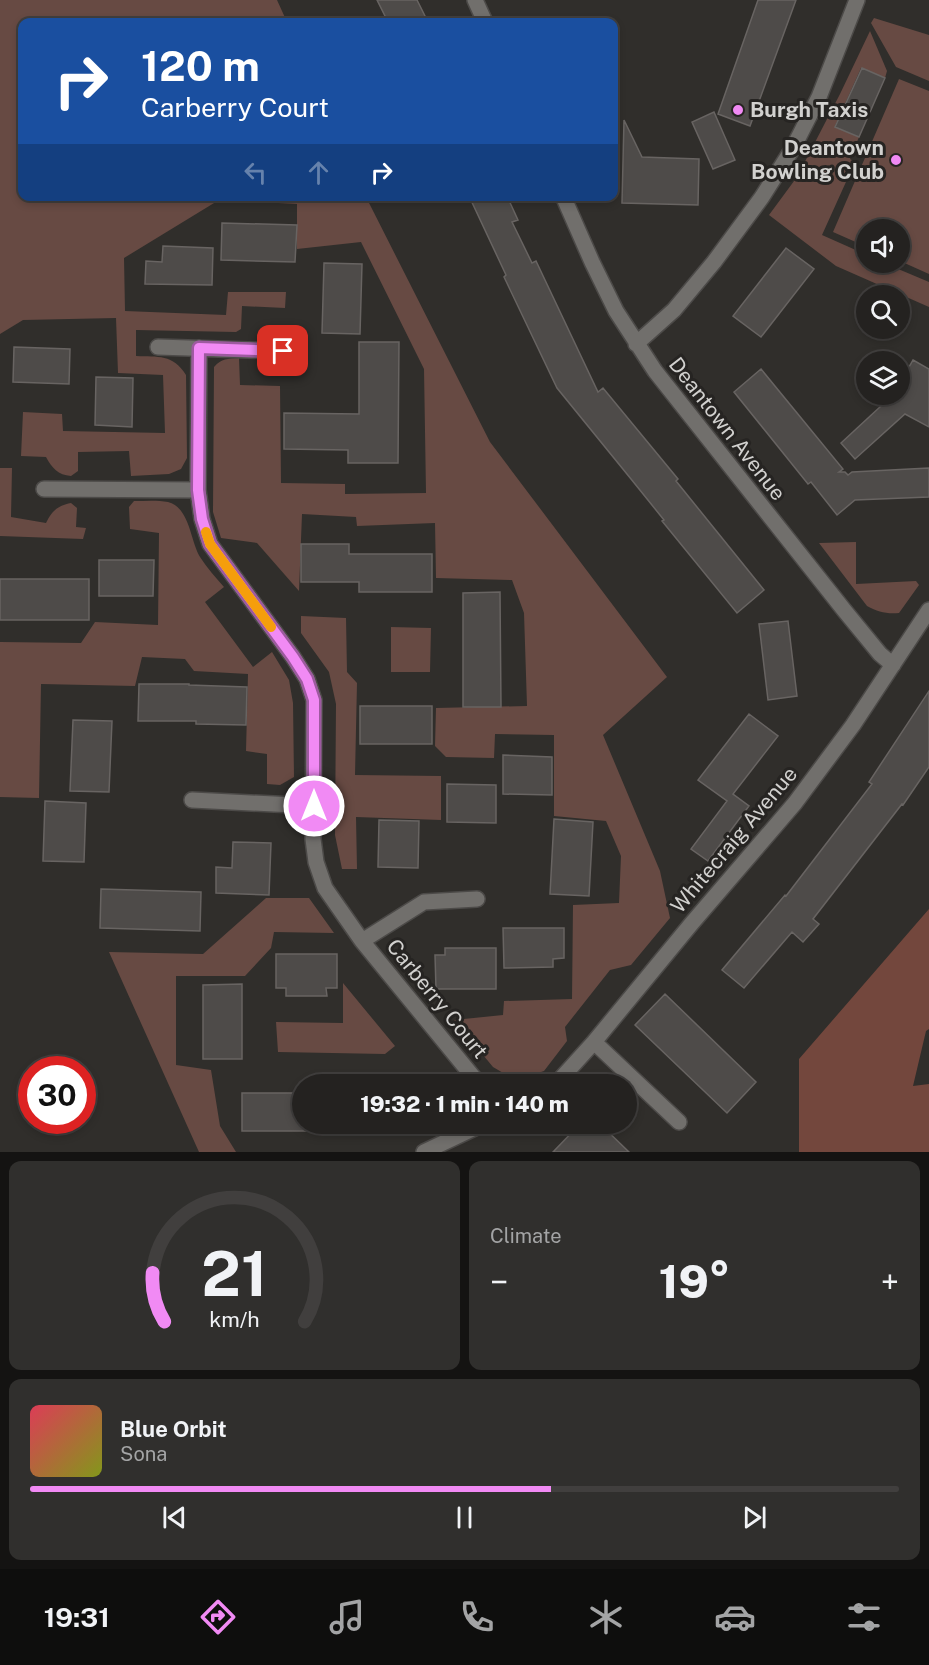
<!DOCTYPE html>
<html lang="en">
<head>
<meta charset="utf-8">
<style>
	:root { --surface:#242220; --page:#302f2d; --text:#f1f3f6; --muted:#a3a4a5; --line:#413f3e; --accent:#f18af4 }
	body { margin:0; font-family:"Public Sans",sans-serif; background:var(--page); color:var(--text); height:100vh; display:flex; flex-direction:column; font-size:22px; white-space:nowrap }
	* { box-sizing:border-box; margin:0 }
	p { font-size:20px; color:var(--muted) }
	.icon { flex:none; width:33px; height:33px; fill:none; stroke:currentColor; stroke-width:2; stroke-linecap:round; stroke-linejoin:round }
	.map { position:relative; height:1152px; overflow:hidden }
	.drawer { display:flex; flex-direction:column; gap:9px; padding:9px; background:#141312; flex:1 }
	.drawer>* { flex:none }
	.top-card { position:absolute; left:18px; top:18px; width:600px; height:183px; border-radius:12px; box-shadow:0 3px 9px #0003,0 0 0 2px var(--line); background:#1a4fa0; color:#fff; overflow:hidden }
	.controls { position:absolute; left:856px; top:219px; display:grid; gap:12px }
	.controls a { display:grid; place-items:center; width:54px; height:54px; border-radius:50%; background:var(--surface); box-shadow:0 3px 9px #0003,0 0 0 2px var(--line); font-size:30px }
	.speed { position:absolute; left:18px; top:1056px; display:flex; gap:12px; font-size:30px; font-weight:700; text-align:center }
	.speed>* { display:grid; place-content:center; width:78px; height:78px; border-radius:50%; background:var(--surface); box-shadow:0 3px 9px #0003,0 0 0 2px var(--line); line-height:1 }
	.speed .limit { border:9px solid #d22; background:#fff; color:#111 }
	.pin { position:absolute; display:grid; place-items:center; width:51px; height:51px; color:#fff; margin:-26px; border-radius:12px; box-shadow:0 3px 9px #0006 }
	.me { position:absolute; width:66px; margin:-33px; rotate:0deg; stroke-linejoin:round; filter:drop-shadow(0 0 4px #0008) }
	.turn { display:flex; align-items:center; gap:21px; height:126px; padding:0 24px; font-size:27px }
	.turn .icon { width:78px; height:78px; stroke-width:2.5 }
	.turn b { display:block; font-size:42px; line-height:51px }
	.lanes { display:flex; align-items:center; height:57px; padding:0 24px; background:#0003; justify-content:center; gap:30px; direction:ltr }
	.lanes .off { opacity:.35 }
	.big { font-size:45px; font-weight:800; line-height:1.1 }
	.drawer .widget { flex:1; display:flex; flex-direction:column; justify-content:center; gap:9px; min-width:0; padding:0 21px; border-radius:12px; background:var(--page) }
	.drawer .dial { align-items:center; gap:0 }
	.dial svg { height:156px; overflow:visible; fill:none; stroke:var(--line); stroke-width:7; stroke-linecap:round; text-anchor:middle }
	.dial text { fill:var(--text); stroke:none }
	.song { display:flex; align-items:center; gap:18px }
	.cover { width:72px; height:72px; border-radius:9px; background:linear-gradient(135deg,hsl(350 70% 55%),hsl(70 70% 35%)) }
	.played { height:6px; border-radius:3px; background:linear-gradient(90deg,var(--accent) 60%,var(--line) 60%) }
	.keys { display:flex; justify-content:space-around; direction:ltr }
	.heat { display:flex; justify-content:space-between; align-items:center; font-size:33px; direction:ltr }
	.drawer .tiles { flex:1; display:grid; gap:9px; grid-template-columns:1fr 1fr }
	.widget:last-child { grid-column:span 2 }
	.trip { position:absolute; left:292px; top:1074px; width:345px; height:60px; border-radius:30px; background:var(--surface); box-shadow:0 3px 9px #0003,0 0 0 2px var(--line); font-weight:800; line-height:60px; text-align:center }
	.tabs { display:flex; height:96px; justify-content:space-around; align-items:center; background:#0e0e0d; color:var(--muted) }
	.tabs .icon { width:42px; height:42px }
	.tabs .on { color:var(--accent) }
	.tabs b { font-size:27px; color:var(--text) }
	.map>svg:first-child { display:block }
	.green { fill:#674a43 }
	.forest { fill:#73473d }
	.building { fill:#4e4b49; stroke:#686462; stroke-width:1.5 }
	.lines { fill:none; stroke-linecap:round; stroke-linejoin:round }
	.minor-casing { stroke:#4c4a48; stroke-width:18 }
	.minor { stroke:#716f6c; stroke-width:15 }
	.route-casing { stroke:#9d5a9f; stroke-width:15 }
	.route { stroke:#f18af4; stroke-width:10 }
	.slow { stroke:#f59e0b; stroke-width:10 }
	.poi-dot { fill:#f18af4; stroke:#262422; stroke-width:2 }
	.labels { text-anchor:middle; stroke-width:6; stroke-linejoin:round; paint-order:stroke }
	.poi-label { font-size:21px; font-weight:bold; fill:#d2d1cf; stroke:#262422; text-anchor:start }
	.street-label { font-size:21px; fill:#d2d1cf; stroke:#262422 }
</style>
</head>
<body>
<div class="map">
<svg width="929" height="1152" viewBox="0 0 929 1152">
	<rect width="100%" height="100%" fill="#302e2b"/>
	<path class="green" d="M0,0H277L287,22H22V196L366,197L490,442L667,677L603,735L660,871L670,918L631,965L610,970L565,1027L567,1041L544,1071L526,1077H510L493,1067L454,1020L503,1015L504,1001L572,999L573,905L619,903L621,856L606,821L554,816V735L495,734L494,758L446,757L435,746L436,708L527,706L524,613L512,580L436,578L435,523L357,526L356,517L302,514L299,591L257,543L221,538L213,512L214,367C222,358 227,359 239,358L240,385L280,386L281,483L345,484V494L426,493L424,369L361,242L297,249V204L219,200L124,258L125,311L226,315L228,292H286L285,308L242,306L241,329L236,332L136,330V356C158,357 173,354 186,375L187,458L181,469L169,474L131,476L129,451L78,452V471L71,476C58,475 52,468 46,457L21,456L23,412L62,414L63,431L165,433L163,375L118,373L116,318L23,320L0,334Z
		M874,18L929,35V81L896,67L871,23Z
		M870,31L887,71L885,78L861,68L835,126L859,137L850,159L855,162L822,235L867,255V262L884,263L929,282V307L836,266L769,215L797,177L840,94Z
		M899,79L929,91V274L900,261V230H867V247L833,232Z
		M0,468H12L11,517L46,523C52,511 57,506 71,503L77,508L76,527L86,528L83,539L0,536Z
		M134,501C145,501 158,500 168,502C190,508 190,540 200,557C207,568 216,578 224,587L205,602L253,667L272,652L289,680L293,703L294,777L280,785L267,784V754L246,751L248,674L194,671L185,659L142,657L135,686L41,684L39,798L0,797V642L81,643L95,622L158,625L159,533L130,529L129,507Z
		M856,542V584L916,581L919,585L899,613C886,614 878,612 867,606L819,543Z
		M301,616L346,618L347,672L357,683L355,775L441,776V820L356,817L357,869H342L335,835L336,704L329,672L301,633Z
		M391,627L431,628L430,672H391Z
		M266,898H309L334,933L274,932L271,948L245,976H176V1065L211,1070L220,1126L236,1152H199L109,952L203,954Z
		M343,983L395,1046L385,1054L278,1052L276,1022L343,1023Z"/>
	<path class="forest" d="M929,909V1029L926,1031L913,1086L929,1084V1152H799V1059Z"/>
	<path class="building" d="M377,0H417L428,22H388Z
		M758,0H796L750,126L718,114Z
		M862,68L885,78L859,137L835,127Z
		M714,112L735,160L713,169L692,122Z
		M624,120L642,157L699,159L698,205L622,203Z
		M469,196H507L518,220L512,222L532,263L536,261L598,392L603,388L678,479L676,481L764,590L737,613L662,521L664,520L631,479L557,388L504,277L506,275Z
		M222,223L297,225L295,262L221,260Z
		M163,246L213,248L212,285L145,284L146,261L162,262Z
		M786,248L814,269L761,337L733,316Z
		M324,263L362,264L360,334L322,333Z
		M359,342H399L398,463H348V450L284,449V413L359,414Z
		M14,347L70,349L69,384L13,382Z
		M913,360L929,369V427L905,414L855,459L841,443L894,394H900V383Z
		M761,369L843,469L839,472H845L848,475L852,472L929,468V497L855,500L837,515L811,482L808,484L734,392Z
		M96,377L133,378L132,427L95,425Z
		M301,544H349V554H432V592H359V582H301Z
		M99,560H154L153,596H99Z
		M0,579H89V620H0Z
		M500,592L501,707H463V593Z
		M788,621L797,696L768,700L759,624Z
		M139,684H189V685L247,687L246,725L196,724V721H138Z
		M929,691V767L903,805L902,804L813,919L819,924L803,942L792,932L744,988L722,970L785,895L786,896L872,784L869,782Z
		M360,706H432V744H360Z
		M749,714L778,736L733,794L749,806L708,861L691,849L727,801L698,780Z
		M73,720L112,721L109,792L70,791Z
		M503,755L552,757V795L503,794Z
		M447,784L496,785V823L447,822Z
		M45,801L86,803L84,862L43,861Z
		M554,819L593,822L589,896L550,894Z
		M379,820L419,821L418,868L378,867Z
		M233,842L271,843L269,895L216,893V867L232,868Z
		M101,889L201,892L200,931L100,928Z
		M503,928H564V958L553,959V967L504,968Z
		M445,948H496V989H436L435,955H445Z
		M276,954H337V988H326L327,996H286V988H276Z
		M242,984V1059H203V985Z
		M665,994L756,1082L727,1113L635,1025Z
		M242,1093H303V1124H315V1131H242Z
		M580,1124H600L629,1152H553Z"/>
	<g class="lines">
		<g class="minor-casing">
			<path id="minor" d="M475,0L485,22
				M563,196L592,262L616,311L655,371L844,610L880,654L893,665
				M636,344L674,310L714,262L762,197L793,148L819,97L857,0
				M158,347L283,351
				M199,348L198,490L202,519L210,544L293,657L307,679L314,700L313,839L316,862L325,888L362,941L479,1084
				M44,489L198,490
				M192,800L314,806
				M362,941L424,902L477,899
				M594,1042L679,1122
				M556,1084L594,1042L692,923L795,803L853,725L929,610
				M424,1152L483,1124"/>
		</g>
		<use href="#minor" class="minor"/>
	</g>
	<g class="lines">
		<g class="route-casing">
			<path id="route" d="M283,351L199,348L198,490L202,519L210,544L293,657L307,679L314,700V806"/>
		</g>
		<use href="#route" class="route"/>
		<path class="slow" d="M206,532L210,544L271,627"/>
	</g>
	<g class="poi-dot">
		<circle cx="738" cy="110" r="6"/>
		<circle cx="896" cy="160" r="6"/>
	</g>
	<g class="labels">
		<g class="poi-label">
			<text x="750" y="117">Burgh Taxis</text>
			<text x="884" y="155" text-anchor="end">Deantown<tspan x="884" dy="24">Bowling Club</tspan></text>
		</g>
		<g class="street-label">
			<text transform="translate(727 429) rotate(52)" y="7">Deantown Avenue</text>
			<text transform="translate(734 840) rotate(-50)" y="7">Whitecraig Avenue</text>
			<text transform="translate(437 999) rotate(51)" y="7">Carberry Court</text>
		</g>
	</g>
</svg>
<div class="controls">
<a><svg class="icon" aria-label="sound" viewBox="0 0 24 24"><path d="M4 9h4l5-4v14l-5-4H4zM17 9q2 3 0 6"/></svg></a>
<a><svg class="icon" aria-label="search" viewBox="0 0 24 24"><circle cx="10" cy="10" r="6"/><path d="M15 15l6 6"/></svg></a>
<a><svg class="icon" aria-label="layers" viewBox="0 0 24 24"><path d="M12 4l9 5-9 5-9-5zM3 14l9 5 9-5"/></svg></a>
</div>
<div class="speed"><div class="limit">30</div></div>
<div class="pin" style="left:283px;top:351px;background:#d93025"><svg class="icon" aria-label="arrive" viewBox="0 0 24 24"><path d="M6 21V4h12l-3 4 3 4H6"/></svg></div>
<svg class="me" style="left:314px;top:806px" viewBox="-20 -20 40 40"><circle r="17" fill="#f18af4" stroke="#fff" stroke-width="3"/><path d="M0-11L8 9 0 5-8 9z" fill="#fff"/></svg>
<div class="trip">19:32 · 1 min · 140 m</div>
<div class="top-card">
<div class="turn"><svg class="icon" aria-label="right" viewBox="0 0 24 24"><path d="M7 20v-9h11M14 6l5 5-5 5"/></svg><div><b>120 m</b>Carberry Court</div></div>
<div class="lanes"><svg class="icon off" aria-label="left" viewBox="0 0 24 24"><path d="M17 20v-9H6M10 6l-5 5 5 5"/></svg><svg class="icon off" aria-label="ahead" viewBox="0 0 24 24"><path d="M12 20V5M6 11l6-6 6 6"/></svg><svg class="icon" aria-label="right" viewBox="0 0 24 24"><path d="M7 20v-9h11M14 6l5 5-5 5"/></svg></div>
</div>
</div>
<section class="drawer">
<div class="tiles">
<div class="widget dial"><svg viewBox="0 0 100 80">
<path d="M14 69A42 42 0 1 1 86 69"/>
<path d="M14 69A42 42 0 0 1 8 44" stroke="#f18af4"/>
<text x="50" y="56" font-size="32" font-weight="700">21</text>
<text x="50" y="72" font-size="11">km/h</text>
</svg></div>
<div class="widget"><p>Climate</p>
<div class="heat"><a>−</a><b class="big">19°</b><a>+</a></div>
</div>
<div class="widget">
<div class="song"><i class="cover"></i><div><b>Blue Orbit</b><p>Sona</p></div></div>
<div class="played"></div>
<div class="keys"><svg class="icon" aria-label="previous" viewBox="0 0 24 24"><path d="M18 5L8 12l10 7zM5 5v14"/></svg><svg class="icon" aria-label="pause" viewBox="0 0 24 24"><path d="M8 5v14M16 5v14"/></svg><svg class="icon" aria-label="next" viewBox="0 0 24 24"><path d="M6 5l10 7-10 7zM19 5v14"/></svg></div>
</div>
</div>
</section>
<nav class="tabs">
<b>19:31</b>
<svg class="icon on" aria-label="directions" viewBox="0 0 24 24"><path d="M12 3l9 9-9 9-9-9zM9 14v-3h6M13 9l2 2-2 2"/></svg>
<svg class="icon" aria-label="music" viewBox="0 0 24 24"><path d="M9 18V5l10-2v13"/><circle cx="6" cy="18" r="3"/><circle cx="16" cy="16" r="3"/></svg>
<svg class="icon" aria-label="phone" viewBox="0 0 24 24"><path d="M5 4h4l2 5-3 2q2 4 5 5l2-3 5 2v4C11 20 4 13 5 4z"/></svg>
<svg class="icon" aria-label="climate" viewBox="0 0 24 24"><path d="M12 3v18M4 7l16 10M4 17L20 7"/></svg>
<svg class="icon" aria-label="car" viewBox="0 0 24 24"><path d="M5 17H2v-5l4-1 3-4h7l3 4 3 1v5h-3M9 17h6M6 11h13"/><circle cx="7" cy="17" r="2"/><circle cx="17" cy="17" r="2"/></svg>
<svg class="icon" aria-label="filters" viewBox="0 0 24 24"><path d="M4 7h16M4 17h16"/><circle cx="9" cy="7" r="2"/><circle cx="15" cy="17" r="2"/></svg>
</nav>
</body>
</html>
